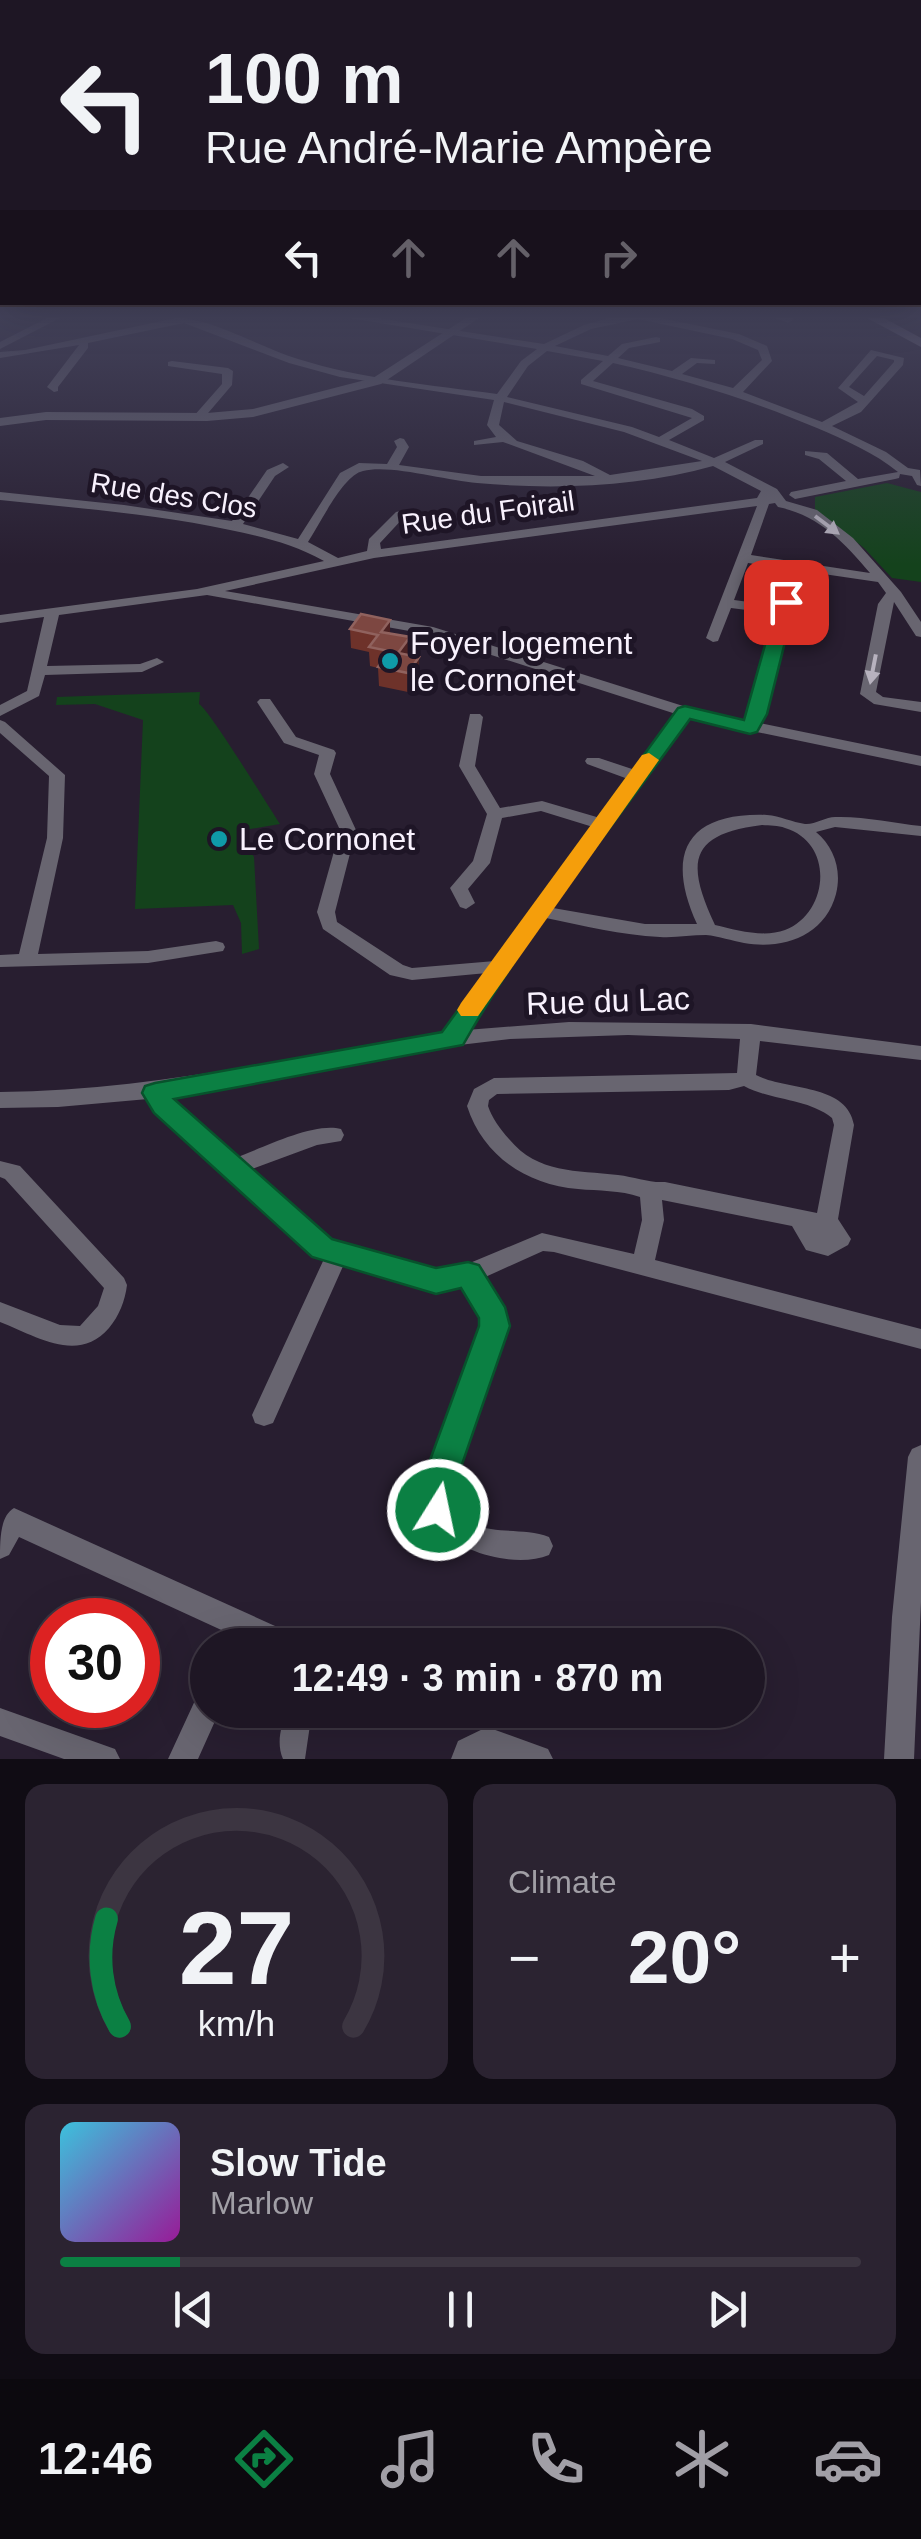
<!DOCTYPE html>
<html lang="en">
<head>
<meta charset="utf-8">
<style>
	:root { --surface:#1e1624; --page:#2b2331; --text:#f1f3f6; --muted:#a19fa6; --line:#3c3541; --accent:#0b8043 }
	body { margin:0; font-family:Arial,sans-serif; background:var(--page); color:var(--text); height:100vh; display:flex; flex-direction:column; font-size:38px; white-space:nowrap }
	* { box-sizing:border-box; margin:0 }
	p { font-size:32px; color:var(--muted) }
	.icon { flex:none; width:55px; height:55px; fill:none; stroke:currentColor; stroke-width:2; stroke-linecap:round; stroke-linejoin:round }
	.map { position:relative; height:1759px; overflow:hidden }
	.details { display:flex; flex-direction:column; gap:25px; padding:25px; background:#100c14; flex:1 }
	.details>* { flex:none }
	.banner { position:absolute; left:0px; top:0px; width:922px; height:305px; box-shadow:0 10px 40px #0002,0 0 0 2px var(--line); background:#1e1624; color:var(--text); overflow:hidden }
	.speed { position:absolute; left:30px; top:1598px; display:flex; gap:20px; font-size:50px; font-weight:700; text-align:center }
	.speed>* { display:grid; place-content:center; width:130px; height:130px; border-radius:50%; background:var(--surface); box-shadow:0 10px 40px #0002,0 0 0 2px var(--line); line-height:1 }
	.speed .limit { border:15px solid #d22; background:#fff; color:#111 }
	.pin { position:absolute; display:grid; place-items:center; width:85px; height:85px; color:#fff; margin:-42px; border-radius:20px; box-shadow:0 5px 15px #0006 }
	.me { position:absolute; width:110px; margin:-55px; rotate:10deg; stroke-linejoin:round; filter:drop-shadow(0 0 8px #0008) }
	.turn { display:flex; align-items:center; gap:35px; height:210px; padding:0 40px; font-size:45px }
	.turn .icon { width:130px; height:130px; stroke-width:2.5 }
	.turn b { display:block; font-size:70px; line-height:85px }
	.lanes { display:flex; align-items:center; height:95px; padding:0 40px; background:#0003; justify-content:center; gap:50px; direction:ltr }
	.lanes .off { opacity:.35 }
	.big { font-size:75px; font-weight:800; line-height:1.1 }
	.details .widget { flex:1; display:flex; flex-direction:column; justify-content:center; gap:15px; min-width:0; padding:0 35px; border-radius:20px; background:var(--page) }
	.details .dial { align-items:center; gap:0 }
	.dial svg { height:260px; overflow:visible; fill:none; stroke:var(--line); stroke-width:7; stroke-linecap:round; text-anchor:middle }
	.dial text { fill:var(--text); stroke:none }
	.song { display:flex; align-items:center; gap:30px }
	.cover { width:120px; height:120px; border-radius:15px; background:linear-gradient(135deg,hsl(190 70% 55%),hsl(300 70% 35%)) }
	.played { height:10px; border-radius:5px; background:linear-gradient(90deg,var(--accent) 15%,var(--line) 15%) }
	.keys { display:flex; justify-content:space-around; direction:ltr }
	.heat { display:flex; justify-content:space-between; align-items:center; font-size:55px; direction:ltr }
	.details .tiles { flex:1; display:grid; gap:25px; grid-template-columns:1fr 1fr }
	.widget:last-child { grid-column:span 2 }
	.trip { position:absolute; left:190px; top:1628px; width:575px; height:100px; border-radius:50px; background:var(--surface); box-shadow:0 10px 40px #0002,0 0 0 2px var(--line); font-weight:800; line-height:100px; text-align:center }
	.tab-bar { display:flex; height:160px; justify-content:space-around; align-items:center; background:#0c090e; color:var(--muted) }
	.tab-bar .icon { width:70px; height:70px }
	.tab-bar .selected { color:var(--accent) }
	.tab-bar b { font-size:45px; color:var(--text) }
	.map>svg:first-child { display:block }
	.green { fill:#14421c }
	.lines { fill:none; stroke-linecap:round; stroke-linejoin:round }
	.minor { fill:#686570; fill-rule:evenodd }
	.tertiary { fill:#686570; fill-rule:evenodd }
	.secondary { fill:#908b9b; fill-rule:evenodd }
	.wall { fill:#6e322a }
	.shaded-wall { fill:#4c2223 }
	.building { fill:#7d4741; stroke:#90625e; stroke-width:2.5 }
	.oneway { fill:#b7b2be }
	.route { fill:#0b8043; stroke:#07532c; stroke-width:2.5 }
	.slow { fill:#f59e0b }
	.culture-dot { fill:#0f9aa8; stroke:#1e1526; stroke-width:4 }
	.labels { text-anchor:middle; stroke-width:10; stroke-linejoin:round; paint-order:stroke }
	.far-street-label { font-size:28px; fill:#f8f1fd; stroke:#1e1526 }
	.poi-label { font-size:32px; fill:#f8f1fd; stroke:#1e1526; text-anchor:start }
	.street-label { font-size:32px; fill:#f8f1fd; stroke:#1e1526 }
</style>
</head>
<body>
<div class="map">
<svg width="921" height="1759" viewBox="0 0 921 1759">
	<rect width="100%" height="100%" fill="#281e30"/>
	<path class="green" d="M887,483L921,492V582L892,578L864,548L815,509V497Z
		M200,692L199,704C209,709 268,806 280,824L239,831L254,857L259,949L242,954L241,923L233,905L135,909L143,720L95,704L56,705L57,697Z"/>
	<g class="lines">
		<path class="minor" d="M47,318H60L0,349V342Z
			M176,318C212,318 259,347 298,359C362,379 431,385 497,394L521,361L537,349L349,318H377L544,344L584,325L609,318H660L739,334L767,346L772,361L743,392L822,422L858,402L838,388L871,350L904,358L903,365L861,412L832,426L886,452L908,468L920,470L921,486L917,485L912,476L900,474L899,478L895,479L795,499L789,495L791,492L846,481L819,459L805,455V451L827,453L858,479L898,472C875,453 845,440 817,428C751,400 683,379 613,363L593,381L692,409L704,416V420L669,440L714,458L755,440H763V444L725,462L777,489L786,501L817,510L853,538L901,592L921,622V637L916,636L894,602L876,692L883,697L921,702V712L874,704L860,694L878,604L886,593L878,582L748,563L734,600L785,607L792,611L759,723L921,756V766L689,718L553,908L645,924H697C665,854 686,812 767,815C780,816 792,822 805,824C814,825 826,817 835,817C863,816 894,823 921,826V836L835,827L816,832C834,847 842,870 836,894C825,936 783,950 744,943C732,941 719,936 706,935C691,935 675,938 660,937C621,935 584,926 546,918L466,1030L569,1022L751,1024L921,1046V1060L760,1041L756,1075C786,1091 847,1083 854,1125L838,1219L851,1239L848,1245L828,1256L806,1250L792,1226L662,1200L664,1220L655,1260L921,1329V1349L554,1252L543,1251L483,1278L502,1309L507,1326L448,1493C466,1545 514,1523 549,1537L553,1546L549,1555C517,1568 462,1554 439,1528C430,1518 426,1506 422,1493L483,1326L482,1318L462,1285L437,1291L344,1264L273,1423L264,1426L255,1423L252,1415L324,1259L314,1256L157,1111L148,1099L58,1107L0,1108V1092C152,1091 295,1056 444,1033L487,973L412,980L390,975L323,929L317,912L340,830L314,774L319,755L284,743L257,702L260,699H270L296,737L334,750L336,753L330,774L356,830L335,912L337,922L403,965L412,968L495,961L593,827L541,811L502,818L490,863L468,889L475,903L466,909L460,907L450,888L473,861L487,814L459,766L470,714H480L483,717L475,766L500,808L542,801L600,818L628,779L587,764L585,761L587,758H599L635,770L676,714L426,634L207,595L59,615L47,666L140,664L157,658L164,662L142,672L45,675L39,696L0,716V705L27,691L44,617L0,623V615L197,589L324,561C294,544 264,537 230,530C155,514 77,508 0,500V492L124,505L232,521L267,470L283,463L289,467L275,476L243,524L298,539L340,473L359,463L387,464L397,447L394,441L400,438L404,439L409,447L399,465L481,476H595L503,442L474,445V441L496,437L487,425L494,400L340,377L289,363L184,323L88,343V348L58,387V391L54,392L47,387L79,345L0,358V352L25,350ZM638,319L732,339L758,350L762,360L733,388L682,374L697,363L715,364V360L691,358L672,371L618,358L629,348L660,342V338L656,337L622,344L608,356L555,346L591,329ZM547,351L603,361L581,380V384L692,418L659,437L632,427L507,397L528,366ZM877,356L894,360V362L864,396L849,387ZM504,402L624,432L702,461L610,475L583,461L517,441L499,425ZM713,466L761,491L757,498L381,549L380,543L406,515L400,511L396,512L369,539L367,551L338,558L308,542C320,524 343,475 363,471C391,464 447,481 477,483C553,490 640,487 713,466ZM775,503L778,507C818,515 844,542 870,573L751,555L769,504ZM757,506L706,638L713,642L718,641L731,608L777,614L744,720L699,711L433,627L225,591L374,558ZM762,825C770,826 778,825 785,828C835,843 829,913 785,930C764,938 736,930 715,925C686,863 688,834 762,825ZM628,1035L740,1039L737,1073L494,1078L474,1089L467,1106C483,1156 527,1185 578,1189C599,1191 620,1190 640,1197L642,1220L634,1254L542,1233L465,1265L437,1271L329,1242L249,1170L317,1145L341,1141L344,1135L341,1129C313,1122 263,1148 235,1158L168,1096L451,1046L510,1039ZM744,1086C772,1101 807,1098 832,1118L834,1125L817,1213L665,1182C649,1183 635,1177 618,1175C576,1170 538,1174 509,1139C500,1129 492,1118 488,1106L489,1100L497,1094L729,1090Z
			M776,318H792L793,320L788,323Z
			M172,361L228,368L233,371L232,385L203,419L193,417L222,384V374L168,366V362Z
			M0,720L5,722L65,775L63,838L38,954L148,951L216,941L223,943L225,947L223,951L148,963L0,967V955L19,954L47,838L49,776L0,733Z
			M0,1161L20,1166L124,1278L127,1285C125,1301 119,1316 109,1328C78,1364 36,1336 0,1322V1302L60,1325L80,1326L98,1306L104,1288L5,1179L0,1177Z
			M921,1445V1602L914,1759H884L892,1617L908,1457L912,1449Z
			M14,1508L295,1635L299,1645H254L19,1537L9,1555L0,1559C0,1540 0,1516 14,1508Z
			M208,1690V1710H220L198,1759H168L198,1694Z
			M0,1708L115,1749L120,1759H64L0,1736Z
			M288,1710H316L310,1725L305,1759H283C276,1743 281,1725 288,1710Z
			M487,1727L548,1749L553,1759H451L458,1741Z"/>
		<path class="tertiary" d="M466,318H479L381,384L253,417L207,421L46,420L0,426V418L46,412L207,413L253,409L373,378Z"/>
		<path class="secondary" d="M867,318H884L921,338V347Z"/>
	</g>
	<path class="wall" d="M350,629L410,637V655L419,657V676L408,692L379,686L378,668L370,666L369,652L351,648Z"/>
	<path class="shaded-wall" d="M390,620V638L381,651V632Z
		M410,637V656L398,653Z
		M419,657V676L408,692V673Z"/>
	<path class="building" d="M361,614L390,620L381,632L410,637L398,653L419,657L408,673L378,667L389,651L369,647L378,635L350,629Z"/>
	<defs><path id="oneway-solid" d="M-6-.8H1V-3.2L6.5 0L1 3.2V.8H-6Z" transform="scale(2.5)"/></defs>
	<g class="oneway">
		<use href="#oneway-solid" transform="translate(827 525) rotate(37)"/>
		<use href="#oneway-solid" transform="translate(873 669) rotate(101)"/>
	</g>
	<linearGradient id="sky" x2="0" y2="1"><stop stop-color="#16101a"/><stop offset="0.56" stop-color="#424159"/><stop offset="1" stop-color="#424159" stop-opacity="0"/></linearGradient>
	<rect width="921" height="565" fill="url(#sky)"/>
	<path class="route" d="M786,596L795,602L767,714L757,732L750,734L690,719C613,826 527,932 463,1045L174,1099L332,1239L436,1268L468,1262L479,1265L505,1307L510,1326L452,1493L455,1510L450,1521L438,1526L426,1521L418,1493L479,1326V1318L461,1288L436,1294L312,1257L154,1113L142,1093L145,1086L155,1083L442,1032L678,708L685,706L744,720L777,602Z"/>
	<path class="slow" d="M649,753L659,760L478,1016H461L457,1010L461,1003L642,755Z"/>
	<g class="culture-dot">
		<circle cx="390" cy="661" r="10"/>
		<circle cx="219" cy="839" r="10"/>
	</g>
	<g class="labels">
		<g class="far-street-label">
			<text transform="translate(174 495) rotate(9)" y="10">Rue des Clos</text>
			<text transform="translate(488 512) rotate(-8)" y="10">Rue du Foirail</text>
		</g>
		<g class="poi-label">
			<text x="410" y="654">Foyer logement<tspan x="410" dy="37">le Cornonet</tspan></text>
			<text x="239" y="850">Le Cornonet</text>
		</g>
		<g class="street-label">
			<text transform="translate(608 1001) rotate(-2)" y="11">Rue du Lac</text>
		</g>
	</g>
</svg>
<div class="speed"><div class="limit">30</div></div>
<div class="pin" style="left:786px;top:602px;background:#d93025"><svg class="icon" aria-label="arrive" viewBox="0 0 24 24"><path d="M6 21V4h12l-3 4 3 4H6"/></svg></div>
<svg class="me" style="left:438px;top:1510px" viewBox="-20 -20 40 40"><circle r="17" fill="#0b8043" stroke="#fff" stroke-width="3"/><path d="M0-11L8 9 0 5-8 9z" fill="#fff"/></svg>
<div class="trip">12:49 · 3 min · 870 m</div>
<div class="banner">
<div class="turn"><svg class="icon" aria-label="left" viewBox="0 0 24 24"><path d="M17 20v-9H6M10 6l-5 5 5 5"/></svg><div><b>100 m</b>Rue André-Marie Ampère</div></div>
<div class="lanes"><svg class="icon" aria-label="left" viewBox="0 0 24 24"><path d="M17 20v-9H6M10 6l-5 5 5 5"/></svg><svg class="icon off" aria-label="ahead" viewBox="0 0 24 24"><path d="M12 20V5M6 11l6-6 6 6"/></svg><svg class="icon off" aria-label="ahead" viewBox="0 0 24 24"><path d="M12 20V5M6 11l6-6 6 6"/></svg><svg class="icon off" aria-label="right" viewBox="0 0 24 24"><path d="M7 20v-9h11M14 6l5 5-5 5"/></svg></div>
</div>
</div>
<section class="details">
<div class="tiles">
<div class="widget dial"><svg viewBox="0 0 100 80">
<path d="M14 69A42 42 0 1 1 86 69"/>
<path d="M14 69A42 42 0 0 1 10 36" stroke="#0b8043"/>
<text x="50" y="56" font-size="32" font-weight="700">27</text>
<text x="50" y="72" font-size="11">km/h</text>
</svg></div>
<div class="widget"><p>Climate</p>
<div class="heat"><a>−</a><b class="big">20°</b><a>+</a></div>
</div>
<div class="widget">
<div class="song"><i class="cover"></i><div><b>Slow Tide</b><p>Marlow</p></div></div>
<div class="played"></div>
<div class="keys"><svg class="icon" aria-label="previous" viewBox="0 0 24 24"><path d="M18 5L8 12l10 7zM5 5v14"/></svg><svg class="icon" aria-label="pause" viewBox="0 0 24 24"><path d="M8 5v14M16 5v14"/></svg><svg class="icon" aria-label="next" viewBox="0 0 24 24"><path d="M6 5l10 7-10 7zM19 5v14"/></svg></div>
</div>
</div>
</section>
<nav class="tab-bar">
<b>12:46</b>
<svg class="icon selected" aria-label="directions" viewBox="0 0 24 24"><path d="M12 3l9 9-9 9-9-9zM9 14v-3h6M13 9l2 2-2 2"/></svg>
<svg class="icon" aria-label="music" viewBox="0 0 24 24"><path d="M9 18V5l10-2v13"/><circle cx="6" cy="18" r="3"/><circle cx="16" cy="16" r="3"/></svg>
<svg class="icon" aria-label="phone" viewBox="0 0 24 24"><path d="M5 4h4l2 5-3 2q2 4 5 5l2-3 5 2v4C11 20 4 13 5 4z"/></svg>
<svg class="icon" aria-label="climate" viewBox="0 0 24 24"><path d="M12 3v18M4 7l16 10M4 17L20 7"/></svg>
<svg class="icon" aria-label="car" viewBox="0 0 24 24"><path d="M5 17H2v-5l4-1 3-4h7l3 4 3 1v5h-3M9 17h6M6 11h13"/><circle cx="7" cy="17" r="2"/><circle cx="17" cy="17" r="2"/></svg>
</nav>
</body>
</html>
